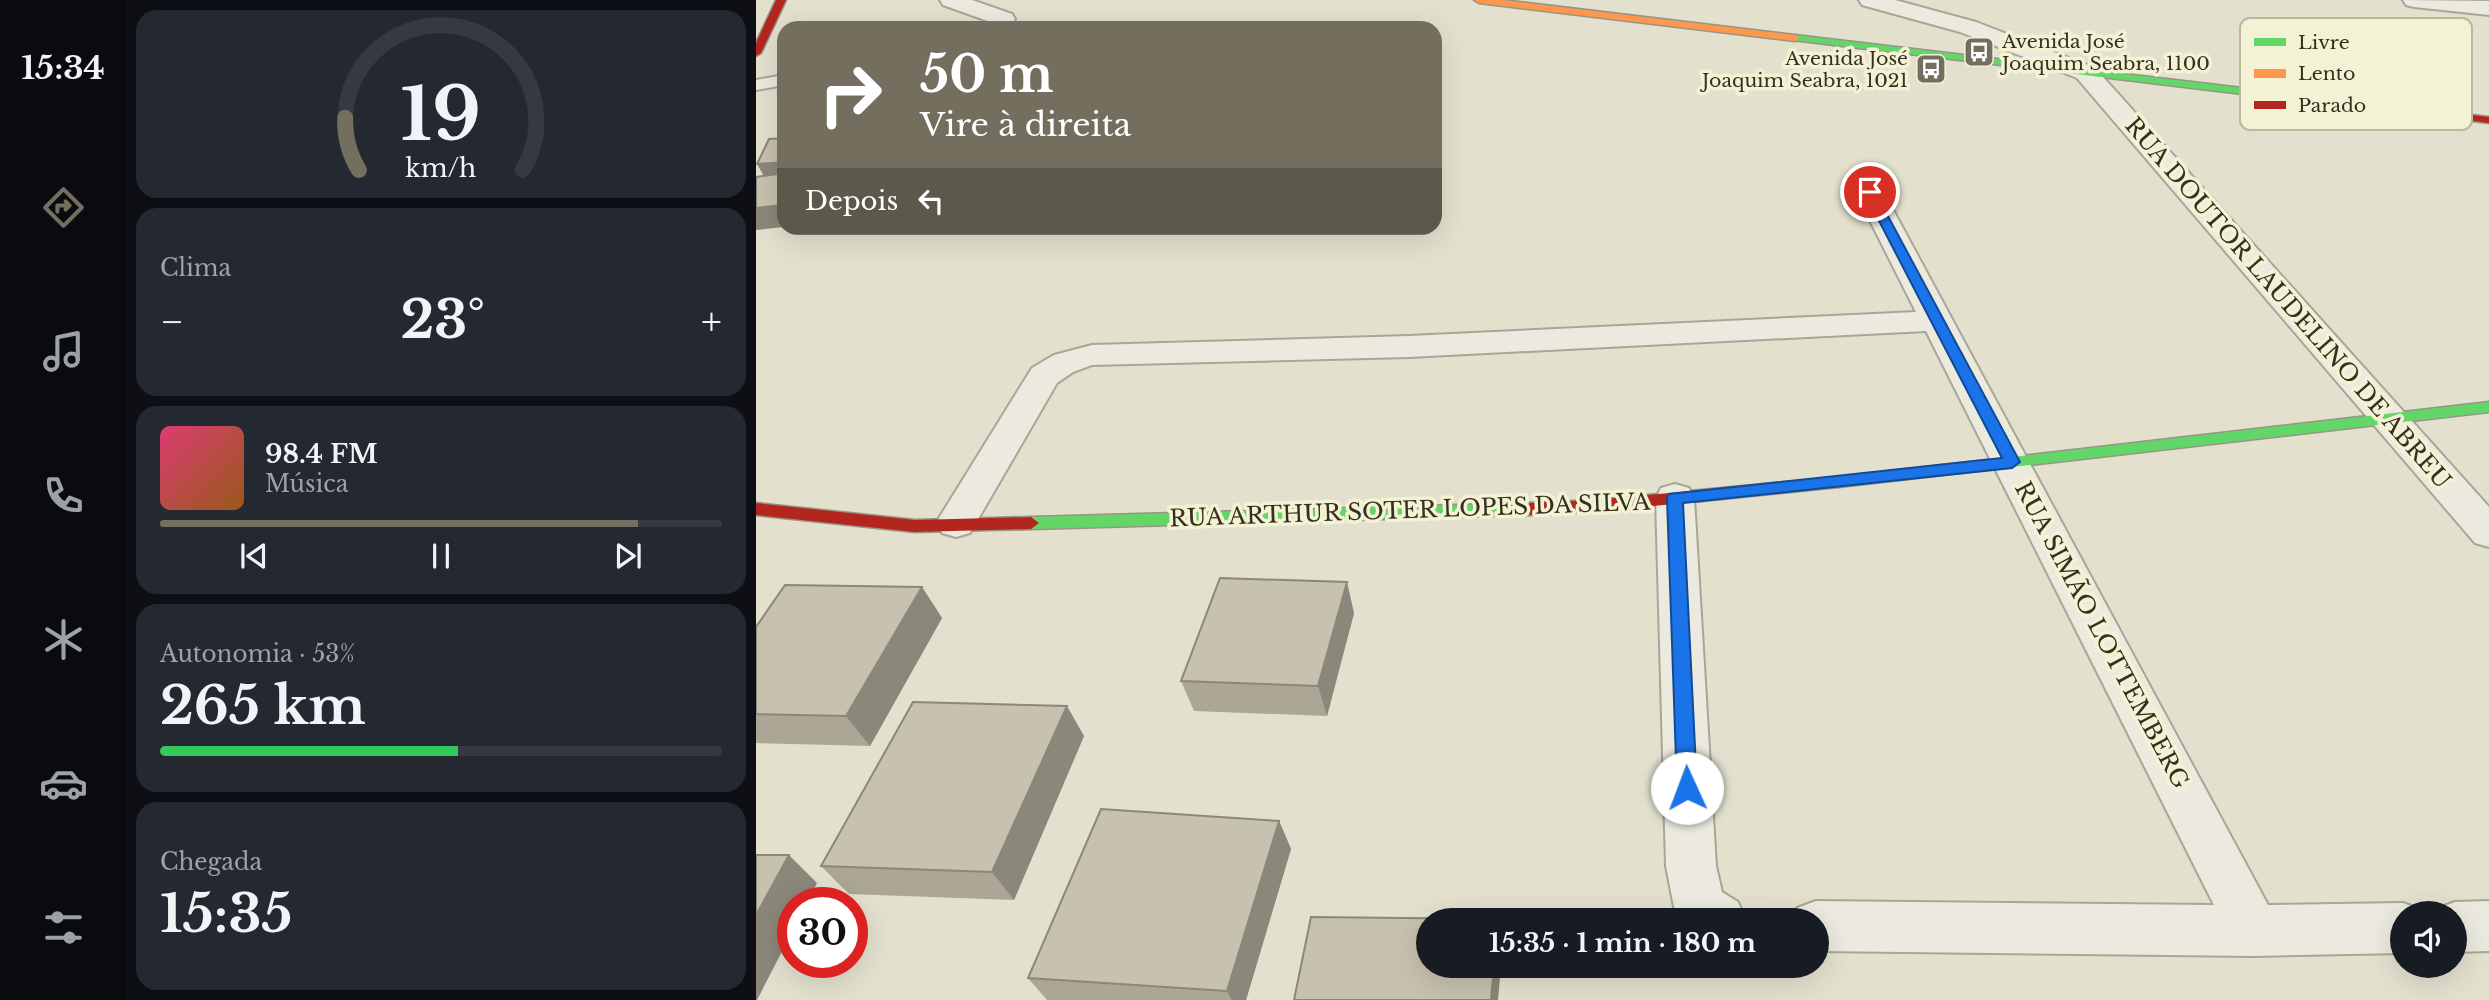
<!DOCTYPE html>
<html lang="pt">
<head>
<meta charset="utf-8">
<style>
	:root { --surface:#171b24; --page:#242831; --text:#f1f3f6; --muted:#9ea1a6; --line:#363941; --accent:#736e5d }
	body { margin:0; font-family:"Libre Baskerville",serif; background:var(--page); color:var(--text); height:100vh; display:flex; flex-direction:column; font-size:26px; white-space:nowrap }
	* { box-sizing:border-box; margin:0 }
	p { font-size:23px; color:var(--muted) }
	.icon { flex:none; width:38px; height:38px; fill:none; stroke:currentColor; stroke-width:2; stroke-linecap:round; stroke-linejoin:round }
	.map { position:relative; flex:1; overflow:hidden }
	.panel { display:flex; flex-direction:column; gap:10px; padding:10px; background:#0d0f14; width:630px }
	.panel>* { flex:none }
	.top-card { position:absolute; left:21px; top:21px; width:665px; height:214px; border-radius:21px; box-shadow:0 7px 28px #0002; background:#736e5d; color:#fff; overflow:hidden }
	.buttons { position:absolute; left:1634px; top:901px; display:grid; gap:14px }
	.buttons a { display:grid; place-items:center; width:77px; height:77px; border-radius:50%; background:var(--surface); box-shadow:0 7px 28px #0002; font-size:35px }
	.speed { position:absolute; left:21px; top:887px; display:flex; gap:14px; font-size:35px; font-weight:700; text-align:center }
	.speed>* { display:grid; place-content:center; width:91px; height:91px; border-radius:50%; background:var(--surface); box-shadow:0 7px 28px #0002; line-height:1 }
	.speed .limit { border:10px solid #d22; background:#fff; color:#111 }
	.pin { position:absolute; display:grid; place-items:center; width:60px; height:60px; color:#fff; margin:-30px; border:4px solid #fff; border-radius:50%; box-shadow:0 2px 7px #0007 }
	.me { position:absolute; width:77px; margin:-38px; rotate:358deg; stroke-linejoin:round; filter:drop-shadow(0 0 5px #0008) }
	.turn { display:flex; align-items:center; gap:24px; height:147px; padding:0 28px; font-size:32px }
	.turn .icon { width:91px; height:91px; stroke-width:2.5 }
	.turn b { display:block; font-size:49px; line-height:60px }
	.then { display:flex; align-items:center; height:66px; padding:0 28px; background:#0003; gap:14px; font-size:26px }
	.big { font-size:52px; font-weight:800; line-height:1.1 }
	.panel .widget { flex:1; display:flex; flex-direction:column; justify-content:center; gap:10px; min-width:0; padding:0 24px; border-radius:21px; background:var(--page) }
	.panel .dial { align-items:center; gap:0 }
	.dial svg { height:182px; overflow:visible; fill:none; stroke:var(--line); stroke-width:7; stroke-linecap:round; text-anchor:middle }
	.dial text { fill:var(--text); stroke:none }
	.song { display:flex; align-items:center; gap:21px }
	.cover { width:84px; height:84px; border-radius:10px; background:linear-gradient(135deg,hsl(340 70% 55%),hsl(30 70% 35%)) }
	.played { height:7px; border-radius:4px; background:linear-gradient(90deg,var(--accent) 85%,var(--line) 85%) }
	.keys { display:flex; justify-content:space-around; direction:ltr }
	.heat { display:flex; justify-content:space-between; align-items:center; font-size:38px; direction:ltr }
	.charge { height:10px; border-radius:5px; background:linear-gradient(90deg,#34c759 53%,var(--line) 0) }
	.trip { position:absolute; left:660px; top:908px; width:413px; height:70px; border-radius:35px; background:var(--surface); box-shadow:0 7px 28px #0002; font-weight:800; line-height:70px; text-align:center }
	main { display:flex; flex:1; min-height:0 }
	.tabs { display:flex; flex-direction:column; width:126px; justify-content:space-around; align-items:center; background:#090b0e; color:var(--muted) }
	.tabs .icon { width:49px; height:49px }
	.tabs .active { color:var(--accent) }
	.tabs b { font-size:32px; color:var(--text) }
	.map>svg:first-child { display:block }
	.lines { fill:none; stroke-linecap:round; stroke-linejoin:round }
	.lane-casing { stroke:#a8a697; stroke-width:4 }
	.street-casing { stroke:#a8a697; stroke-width:4 }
	.fast-casing { stroke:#989587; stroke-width:3 }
	.slow-casing { stroke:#989587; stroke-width:3 }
	.jam-casing { stroke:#989587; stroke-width:3 }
	.lane { fill:#eceadf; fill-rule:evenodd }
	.street { fill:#eceadf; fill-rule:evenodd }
	.fast { fill:#63d668; fill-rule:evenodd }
	.slow { fill:#ff974d; fill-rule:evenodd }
	.jam { fill:#b3261e; fill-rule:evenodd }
	.wall { fill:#aba696 }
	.shaded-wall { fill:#8b877a }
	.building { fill:#c7c1af; stroke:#8b877a; stroke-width:2 }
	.route { fill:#1a73e8; stroke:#114b97; stroke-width:2 }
	.labels { text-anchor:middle; stroke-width:7; stroke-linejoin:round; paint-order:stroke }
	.far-poi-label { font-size:19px; fill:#373020; stroke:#f3f2d5; text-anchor:start }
	.street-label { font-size:23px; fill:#373020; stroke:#f3f2d5 }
	.key { fill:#f3f2d5; stroke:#bbb89f; stroke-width:2 }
	.key-label { font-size:19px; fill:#373020 }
</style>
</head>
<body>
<main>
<nav class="tabs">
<b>15:34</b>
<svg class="icon active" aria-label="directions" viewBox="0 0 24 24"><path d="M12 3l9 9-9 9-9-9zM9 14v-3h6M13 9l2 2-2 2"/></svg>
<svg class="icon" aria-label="music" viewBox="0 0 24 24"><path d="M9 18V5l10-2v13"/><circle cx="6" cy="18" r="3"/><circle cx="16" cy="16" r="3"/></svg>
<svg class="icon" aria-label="phone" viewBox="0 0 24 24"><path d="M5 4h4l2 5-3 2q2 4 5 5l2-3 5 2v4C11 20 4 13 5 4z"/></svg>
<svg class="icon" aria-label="climate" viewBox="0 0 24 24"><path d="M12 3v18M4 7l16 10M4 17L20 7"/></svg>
<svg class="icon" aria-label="car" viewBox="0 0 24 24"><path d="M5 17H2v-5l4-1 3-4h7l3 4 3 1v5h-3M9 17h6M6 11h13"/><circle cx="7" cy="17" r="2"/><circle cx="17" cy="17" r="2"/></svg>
<svg class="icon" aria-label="filters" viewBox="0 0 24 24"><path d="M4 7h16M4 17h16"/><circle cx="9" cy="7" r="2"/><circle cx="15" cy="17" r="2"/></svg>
</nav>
<section class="panel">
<div class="widget dial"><svg viewBox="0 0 100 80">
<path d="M14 69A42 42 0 1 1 86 69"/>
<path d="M14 69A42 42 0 0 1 8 46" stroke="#736e5d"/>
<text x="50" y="56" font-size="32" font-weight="700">19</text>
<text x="50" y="72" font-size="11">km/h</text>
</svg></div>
<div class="widget"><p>Clima</p>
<div class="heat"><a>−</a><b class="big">23°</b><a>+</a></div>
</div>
<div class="widget">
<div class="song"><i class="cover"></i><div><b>98.4 FM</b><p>Música</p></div></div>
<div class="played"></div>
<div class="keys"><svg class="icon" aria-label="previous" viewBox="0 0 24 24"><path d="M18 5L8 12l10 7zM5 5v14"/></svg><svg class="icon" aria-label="pause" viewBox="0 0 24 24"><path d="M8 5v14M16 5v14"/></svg><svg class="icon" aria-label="next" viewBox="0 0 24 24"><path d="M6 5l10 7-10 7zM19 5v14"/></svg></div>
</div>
<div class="widget"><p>Autonomia · 53%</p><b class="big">265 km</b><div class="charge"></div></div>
<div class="widget"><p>Chegada</p><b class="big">15:35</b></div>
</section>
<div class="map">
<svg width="1733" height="1000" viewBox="0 0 1733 1000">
	<rect width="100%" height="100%" fill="#e3e1ce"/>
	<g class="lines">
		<g class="lane-casing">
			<path id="lane" d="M248,14L256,19V28H235L241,23L242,15Z
				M28,75V85L0,90V80Z"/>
		</g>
		<g class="street-casing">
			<path id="street" d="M184,0H216L256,14L259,19L256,24H240L187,5Z
				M1103,0H1139L1220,22L1339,68L1733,507V547L1719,543L1321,78L1204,32L1106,5Z
				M1647,0L1733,1V15L1658,7L1650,5Z
				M1114,184L1124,187L1128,193L1512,905L1647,903L1666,910L1667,914H1647V953L1498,956L1060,951V920H1036L1041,908L1060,901L1458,905L1170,331L653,357L336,365L317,372L301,383L214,533L200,537L186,533L180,523L276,368L298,355L336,345L653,336L1160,312L1100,193L1104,187Z
				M919,484L933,488L938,498L960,866L966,892L982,902L990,920H924L918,907L910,866L900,498L905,488Z
				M1733,901V951L1699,952V914H1679L1680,909L1699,902Z"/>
		</g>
		<g class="fast-casing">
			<path id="fast" d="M1039,35L1495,89L1500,92L1495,95L1036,40L1034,38Z
				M1733,402V412L1083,487L1075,482L1083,477Z
				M774,503L782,509L774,515L275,529L267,523L275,517Z"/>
		</g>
		<g class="slow-casing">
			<path id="slow" d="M718,0H746L1039,35L1044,38L1039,41L723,3Z"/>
		</g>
		<g class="jam-casing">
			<path id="jam" d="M20,0H30L5,53L0,56V43Z
				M1495,89L1733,117V123L1491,94V90Z
				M1083,477L1091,482L1083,487L839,512L774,515L766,509L774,503L839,500Z
				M0,503L159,520L275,517L283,523L275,529L159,532L0,515Z"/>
		</g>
		<use href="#lane" class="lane"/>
		<use href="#street" class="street"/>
		<use href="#fast" class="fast"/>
		<use href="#slow" class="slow"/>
		<use href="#jam" class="jam"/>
	</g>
	<path class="wall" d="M166,587L186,618L114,746L0,743V627Z
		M598,613L571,716L438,711L425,681Z
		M328,736L258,900L93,894L65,866Z
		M523,821L535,849L490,1000H291L272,978Z"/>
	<path class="shaded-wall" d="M28,162V183L13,185L1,164Z
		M28,205V227L0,230V208Z
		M591,582L598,613L571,716L562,686Z
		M166,587L186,618L114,746L90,716Z
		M311,706L328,736L258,900L236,872Z
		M523,821L535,849L490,1000H476L471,991Z
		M33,855L61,883L51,903H37V930L1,1000H0V915Z
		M738,966H745L742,1000H735Z"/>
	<path class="building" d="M28,138V162L1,164L13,139Z
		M28,173V205L0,208V177Z
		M464,578L591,582L562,686L425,681Z
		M29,585L166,587L90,716L0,714V627Z
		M157,702L311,706L236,872L65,866Z
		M345,809L523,821L471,991L272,978Z
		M0,855H33L0,915Z
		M555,917L743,919V920H672V966H738L735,1000H538Z"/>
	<path class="route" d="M1114,189L1119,192L1264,462L1256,468L927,503L941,788L938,794L931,796L924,794L921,788L911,498L913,494L1246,458L1108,192Z"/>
	<defs>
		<g id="bus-square" transform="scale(1.575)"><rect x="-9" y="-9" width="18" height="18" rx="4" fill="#736e5d" stroke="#f3f2d5"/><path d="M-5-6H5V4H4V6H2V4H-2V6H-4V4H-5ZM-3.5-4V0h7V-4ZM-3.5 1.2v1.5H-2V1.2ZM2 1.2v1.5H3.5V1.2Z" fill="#fff"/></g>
	</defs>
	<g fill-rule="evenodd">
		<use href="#bus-square" x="1223" y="52"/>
		<use href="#bus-square" x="1175" y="69"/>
	</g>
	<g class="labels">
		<g class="far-poi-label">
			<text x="1246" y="48">Avenida José<tspan x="1246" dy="22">Joaquim Seabra, 1100</tspan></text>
			<text x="1152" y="65" text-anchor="end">Avenida José<tspan x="1152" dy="22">Joaquim Seabra, 1021</tspan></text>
		</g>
		<g class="street-label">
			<text transform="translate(1532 303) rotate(49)" y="8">RUA DOUTOR LAUDELINO DE ABREU</text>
			<text transform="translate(654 510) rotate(-2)" y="8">RUA ARTHUR SOTER LOPES DA SILVA</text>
			<text transform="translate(1346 635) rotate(62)" y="8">RUA SIMÃO LOTTEMBERG</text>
		</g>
	</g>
	<rect x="1484" y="18" width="232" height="112" rx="10" class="key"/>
	<rect x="1498" y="38" width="32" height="8" fill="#63d668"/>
	<rect x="1498" y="69" width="32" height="9" fill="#ff974d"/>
	<rect x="1498" y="101" width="32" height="8" fill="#b3261e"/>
	<g class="key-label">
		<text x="1542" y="49">Livre</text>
		<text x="1542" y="80">Lento</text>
		<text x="1542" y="112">Parado</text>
	</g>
</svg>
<div class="buttons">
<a><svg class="icon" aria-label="sound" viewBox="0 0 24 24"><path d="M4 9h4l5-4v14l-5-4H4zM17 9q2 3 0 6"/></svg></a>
</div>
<div class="speed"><div class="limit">30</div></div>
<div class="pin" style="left:1114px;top:192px;background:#d93025"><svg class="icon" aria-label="arrive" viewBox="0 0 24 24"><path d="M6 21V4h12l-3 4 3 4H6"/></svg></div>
<svg class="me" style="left:931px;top:788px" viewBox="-20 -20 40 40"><circle r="19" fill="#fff"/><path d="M0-13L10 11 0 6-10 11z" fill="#1a73e8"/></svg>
<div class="trip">15:35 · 1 min · 180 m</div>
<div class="top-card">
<div class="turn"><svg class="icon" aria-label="right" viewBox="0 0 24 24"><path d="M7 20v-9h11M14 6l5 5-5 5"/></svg><div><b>50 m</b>Vire à direita</div></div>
<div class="then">Depois<svg class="icon" aria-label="left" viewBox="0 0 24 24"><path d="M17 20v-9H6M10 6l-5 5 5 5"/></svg></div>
</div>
</div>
</main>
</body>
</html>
